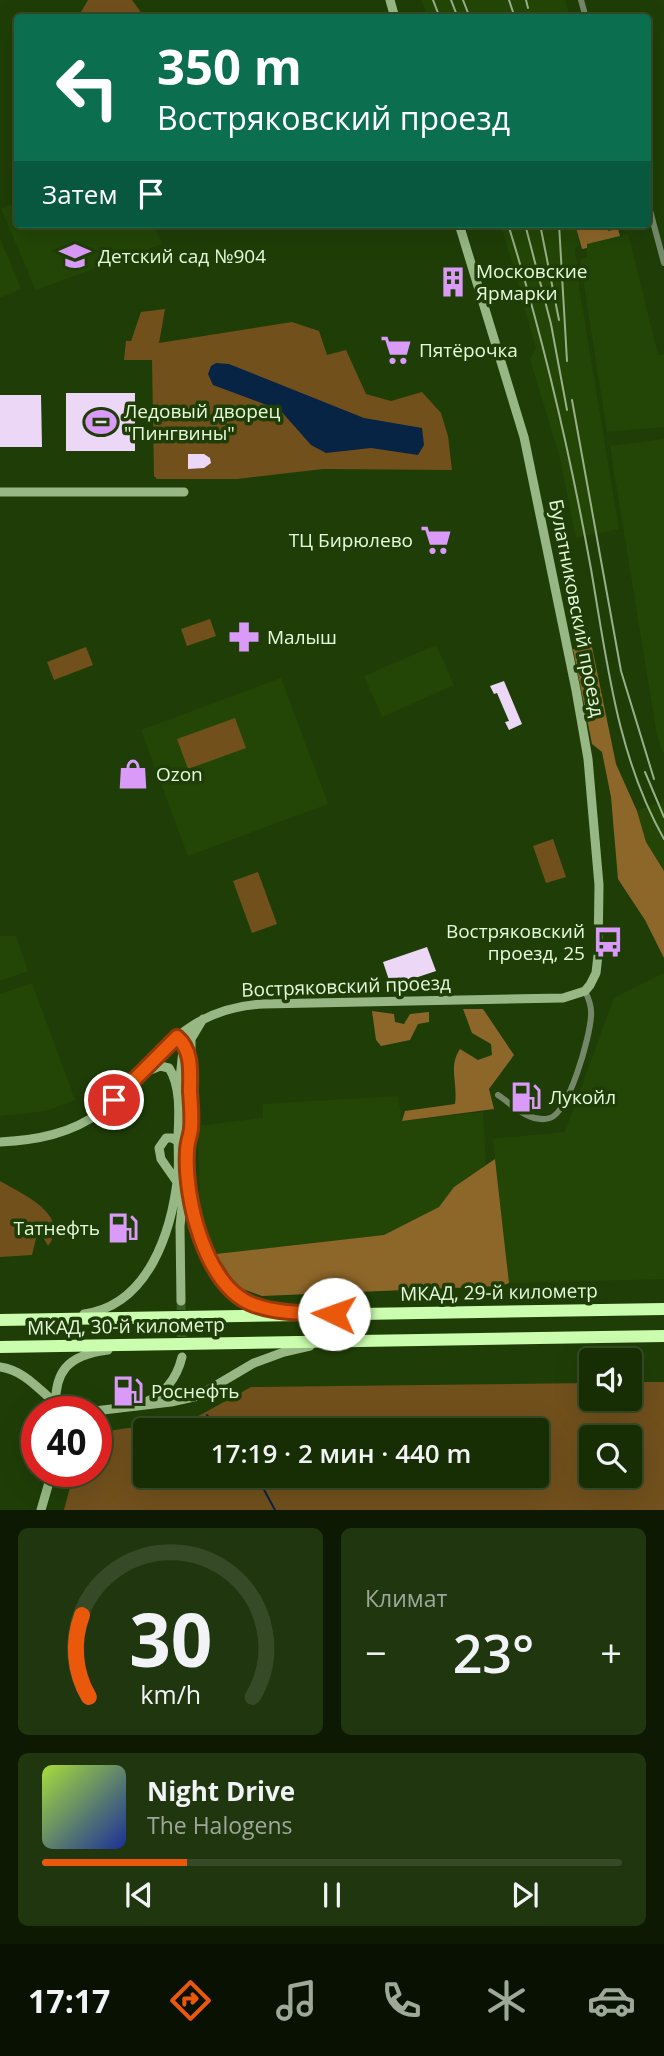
<!DOCTYPE html>
<html lang="ru">
<head>
<meta charset="utf-8">
<style>
	:root { --surface:#172e05; --page:#20360f; --text:#f1f3f6; --muted:#9ea89a; --line:#364a27; --accent:#ea580c }
	body { margin:0; font-family:"Open Sans",sans-serif; background:var(--page); color:var(--text); height:100vh; display:flex; flex-direction:column; font-size:26px; white-space:nowrap }
	* { box-sizing:border-box; margin:0 }
	p { font-size:23px; color:var(--muted) }
	.icon { flex:none; width:38px; height:38px; fill:none; stroke:currentColor; stroke-width:2; stroke-linecap:round; stroke-linejoin:round }
	.map { position:relative; height:1510px; overflow:hidden }
	.details { display:flex; flex-direction:column; gap:18px; padding:18px; background:#0d1903; flex:1 }
	.details>* { flex:none }
	.banner { position:absolute; left:14px; top:14px; width:637px; height:214px; border-radius:7px; box-shadow:0 7px 28px #0002,0 0 0 2px var(--line); background:#0b6e4f; color:#fff; overflow:hidden }
	.fabs { position:absolute; left:579px; top:1348px; display:grid; gap:14px }
	.fabs a { display:grid; place-items:center; width:63px; height:63px; border-radius:7px; background:var(--surface); box-shadow:0 7px 28px #0002,0 0 0 2px var(--line); font-size:35px }
	.speed { position:absolute; left:21px; top:1396px; display:flex; gap:14px; font-size:35px; font-weight:700; text-align:center }
	.speed>* { display:grid; place-content:center; width:91px; height:91px; border-radius:50%; background:var(--surface); box-shadow:0 7px 28px #0002,0 0 0 2px var(--line); line-height:1 }
	.speed .limit { border:10px solid #d22; background:#fff; color:#111 }
	.pin { position:absolute; display:grid; place-items:center; width:60px; height:60px; color:#fff; margin:-30px; border:4px solid #fff; border-radius:50%; box-shadow:0 2px 7px #0007 }
	.me { position:absolute; width:77px; margin:-38px; rotate:273deg; stroke-linejoin:round; filter:drop-shadow(0 0 5px #0008) }
	.turn { display:flex; align-items:center; gap:24px; height:147px; padding:0 28px; font-size:32px }
	.turn .icon { width:91px; height:91px; stroke-width:2.5 }
	.turn b { display:block; font-size:49px; line-height:60px }
	.then { display:flex; align-items:center; height:66px; padding:0 28px; background:#0003; gap:14px; font-size:26px }
	.big { font-size:52px; font-weight:600; line-height:1.1 }
	.details .card { flex:1; display:flex; flex-direction:column; justify-content:center; gap:10px; min-width:0; padding:0 24px; border-radius:10px; background:var(--page) }
	.details .dial { align-items:center; gap:0 }
	.dial svg { height:182px; overflow:visible; fill:none; stroke:var(--line); stroke-width:7; stroke-linecap:round; text-anchor:middle }
	.dial text { fill:var(--text); stroke:none }
	.song { display:flex; align-items:center; gap:21px }
	.cover { width:84px; height:84px; border-radius:10px; background:linear-gradient(135deg,hsl(80 70% 55%),hsl(230 70% 35%)) }
	.played { height:7px; border-radius:4px; background:linear-gradient(90deg,var(--accent) 25%,var(--line) 25%) }
	.keys { display:flex; justify-content:space-around; direction:ltr }
	.heat { display:flex; justify-content:space-between; align-items:center; font-size:38px; direction:ltr }
	.details .tiles { flex:1; display:grid; gap:18px; grid-template-columns:1fr 1fr }
	.card:last-child { grid-column:span 2 }
	.trip { position:absolute; left:133px; top:1418px; width:416px; height:70px; border-radius:7px; background:var(--surface); box-shadow:0 7px 28px #0002,0 0 0 2px var(--line); font-weight:600; line-height:70px; text-align:center }
	.dock { display:flex; height:112px; justify-content:space-around; align-items:center; background:#091202; color:var(--muted) }
	.dock .icon { width:49px; height:49px }
	.dock .selected { color:var(--accent) }
	.dock b { font-size:32px; color:var(--text) }
	.map>svg:first-child { display:block }
	.built { fill:#234606 }
	.green { fill:#71501c; fill-rule:evenodd }
	.forest { fill:#8d6629 }
	.water { fill:#082444 }
	.lines { fill:none; stroke-linecap:round; stroke-linejoin:round }
	.stream { stroke:#082444; stroke-width:2 }
	.building { fill:#ecd8f6 }
	.secondary-tunnel { stroke:#3d5a27; stroke-width:9; stroke-dasharray:9 4.5; stroke-linecap:butt }
	.street { stroke:#748869; stroke-width:6 }
	.secondary { stroke:#97b885; stroke-width:9 }
	.highway { stroke:#cafdae; stroke-width:12 }
	.rail { stroke:#98b089; stroke-width:2 }
	.route-casing { stroke:#983908; stroke-width:18 }
	.route { stroke:#ea580c; stroke-width:12 }
	.labels { text-anchor:middle; stroke-width:7; stroke-linejoin:round; paint-order:stroke }
	.poi-label { font-size:19px; fill:#e7fadd; stroke:#1f3e07; text-anchor:start }
	.street-label { font-size:19px; fill:#e7fadd; stroke:#1f3e07 }
</style>
</head>
<body>
<div class="map">
<svg width="664" height="1510" viewBox="0 0 664 1510">
	<rect width="100%" height="100%" fill="#1f3e07"/>
	<path class="built" d="M421,0H565L570,17H428Z
		M17,203L18,224H153L162,244L36,290L1,209Z
		M501,224H575L580,246L575,247L579,287L619,529L576,538L560,458L530,359L536,348Z
		M628,234L658,355L664,354V427L607,432L580,259L587,257V244Z
		M0,238L21,289L0,298Z
		M664,439V755L657,736L610,446Z
		M436,645L454,685L382,717L364,676Z
		M281,678L328,804L188,856L141,730Z
		M664,801V871L646,842L637,811Z
		M0,936H16L28,971L0,981Z
		M664,973V1279L509,1283L493,1139L565,1132L614,998Z
		M32,983L75,1100L46,1111L0,1116V994Z
		M398,1096L402,1121L483,1112L486,1165L454,1187L439,1207L384,1235L216,1254L207,1236L200,1207L198,1126L263,1118V1104Z"/>
	<path class="green" d="M88,0H132L143,15L139,18L78,17Z
		M165,309L159,343L292,322L319,331L327,355L346,350L366,394L391,401L422,392L441,413L448,436L452,470L323,469L237,479H157L154,476L152,360H124L126,341H131L141,312Z
		M210,619L216,636L187,646L181,629Z
		M86,647L93,665L54,680L47,662Z
		M235,718L246,748L188,769L177,739Z
		M553,839L566,877L546,883L533,846Z
		M258,872L277,924L252,933L233,881Z
		M0,1181C22,1194 72,1215 48,1246L44,1239V1228L38,1230L32,1255L0,1257Z
		M630,1382H664V1510H64L74,1472H96V1434L100,1432L193,1419L251,1387L591,1383L592,1398H630ZM145,1430H537V1475H145ZM592,1437H630V1475H592Z"/>
	<path class="forest" d="M575,224H606L608,231L618,229L620,236L587,244V248L582,249Z
		M592,647L616,764L637,811L646,842L664,871V958L645,920L618,879L611,797L602,752L592,744L573,649Z
		M463,1009H483L514,1055L489,1089L494,1109L402,1121L405,1111L455,1104C458,1082 448,1067 460,1049L478,1060L492,1055L491,1044L472,1033Z
		M372,1011L394,1014L395,1022L404,1024L410,1014L429,1012V1022L418,1024L410,1040L381,1046L376,1040Z
		M495,1159L509,1283L501,1286L262,1296L237,1287L216,1254L384,1235L439,1207L454,1187Z"/>
	<path class="water" d="M216,363L229,364L364,418L422,428L424,445L418,455L371,448L326,453L311,445L280,410L213,385L208,374L211,366Z"/>
	<g class="lines">
		<path class="stream" d="M207,1415L219,1430
			M256,1475L275,1510"/>
	</g>
	<path class="building" d="M455,268L463,293L451,296L444,272Z
		M66,393H135V451H66Z
		M0,395H41L42,447H0Z
		M188,454H204L210,458L211,463L204,468L188,469Z
		M504,681L522,724L509,730L505,722L509,721L497,693L494,694L490,686Z
		M427,947L436,971L391,986L383,962Z"/>
	<g class="lines">
		<path class="secondary-tunnel" d="M181,1301L182,1348"/>
		<path class="street" d="M581,0L586,18
			M648,203L664,263
			M498,1095C513,1105 530,1124 550,1118C569,1112 590,1037 591,1016C592,1007 589,999 585,991"/>
		<path class="secondary" d="M390,0L395,18
			M0,492H184
			M203,1019L191,1039V1128L187,1149L197,1226L218,1275L231,1292L254,1305L284,1311
			M179,1088L185,1031
			M0,1142C37,1140 71,1134 102,1111C110,1104 116,1096 124,1088C170,1043 195,1008 263,1004L563,998L585,991L590,985L596,973L598,955L599,885L588,759L576,690L524,437L459,224
			M177,1182L161,1159L159,1148L166,1138H172L182,1144
			M181,1301L180,1226L185,1179
			M84,1314C149,1305 172,1231 178,1174C179,1162 178,1149 178,1136C179,1116 181,1086 169,1068L160,1066L143,1073
			M0,1367C35,1372 49,1409 76,1412
			M143,1403C164,1395 177,1378 182,1357
			M56,1412C53,1372 67,1355 108,1350
			M86,1412L171,1402L198,1396L254,1363L284,1352L310,1346
			M41,1510L52,1472"/>
		<path class="highway" d="M0,1320L664,1309
			M0,1347L664,1336"/>
		<path class="rail" d="M433,0L440,18
			M451,0L458,18
			M463,0L470,18
			M509,0L515,18
			M526,0L528,8
			M508,224C543,337 570,453 591,569C607,661 617,756 664,839
			M525,224L551,324L567,410
			M540,224L559,320
			M559,224L567,361
			M572,400L621,671L654,779
			M645,772L664,817"/>
	</g>
	<g class="lines">
		<g class="route-casing">
			<path id="route" d="M114,1100L177,1037C193,1051 190,1072 190,1092C191,1104 192,1117 191,1129C190,1137 187,1143 187,1151C184,1198 205,1287 254,1305C279,1314 308,1313 334,1314"/>
		</g>
		<use href="#route" class="route"/>
	</g>
	<defs>
		<g id="school-bare" transform="scale(2.415)"><path d="M0-5L7-2L0 1L-7-2ZM-4 1L0 2.5L4 1V4Q0 6-4 4Z" fill="#da9af7" stroke="#1f3e07" stroke-width="2.5" paint-order="stroke"/></g>
		<g id="building-bare" transform="scale(2.415)"><path d="M-4-6H4V6H1V3H-1V6H-4ZM-2.5-4.3h1.7v1.8h-1.7ZM.8-4.3h1.7v1.8H.8ZM-2.5-1h1.7V.8h-1.7ZM.8-1h1.7V.8H.8Z" fill="#da9af7" stroke="#1f3e07" stroke-width="2.5" paint-order="stroke"/></g>
		<g id="supermarket-bare" transform="scale(2.415)"><path d="M-6-5.5h2.5l.6 2H6L4.5 2H-2.5L-4.4-4H-6ZM-1.5 3.2a1.3 1.3 0 1 0 .1 0ZM3 3.2a1.3 1.3 0 1 0 .1 0Z" fill="#da9af7" stroke="#1f3e07" stroke-width="2.5" paint-order="stroke"/></g>
		<g id="stadium-bare" transform="scale(2.415)"><path d="M0-5a6.5 5 0 1 0 0 10a6.5 5 0 1 0 0-10ZM-3.5-1.8h7v3.6h-7Z" fill="#da9af7" stroke="#1f3e07" stroke-width="2.5" paint-order="stroke"/></g>
		<g id="pharmacy-bare" transform="scale(2.415)"><path d="M-2-6h4v4h4v4h-4v4h-4v-4h-4v-4h4Z" fill="#da9af7" stroke="#1f3e07" stroke-width="2.5" paint-order="stroke"/></g>
		<g id="shop-bare" transform="scale(2.415)"><path d="M-5-2.5h2.3a2.7 3.5 0 0 1 5.4 0H5L5.5 6h-11ZM-1.5-2.5h3a1.5 2.3 0 0 0-3 0Z" fill="#da9af7" stroke="#1f3e07" stroke-width="2.5" paint-order="stroke"/></g>
		<g id="bus-bare" transform="scale(2.415)"><path d="M-5-6H5V4H4V6H2V4H-2V6H-4V4H-5ZM-3.5-4V0h7V-4ZM-3.5 1.2v1.5H-2V1.2ZM2 1.2v1.5H3.5V1.2Z" fill="#da9af7" stroke="#1f3e07" stroke-width="2.5" paint-order="stroke"/></g>
		<g id="fuel-bare" transform="scale(2.415)"><path d="M-5.5-6h7V0h2V4h1.3V-2.5L3-4.5l.8-.8L6-3V5H2.5V1h-1V6h-7ZM-4.2-4.7v3.2H.2V-4.7Z" fill="#da9af7" stroke="#1f3e07" stroke-width="2.5" paint-order="stroke"/></g>
	</defs>
	<g fill-rule="evenodd">
		<use href="#school-bare" x="75" y="256"/>
		<use href="#building-bare" x="453" y="282"/>
		<use href="#supermarket-bare" x="396" y="350"/>
		<use href="#stadium-bare" x="101" y="422"/>
		<use href="#supermarket-bare" x="436" y="540"/>
		<use href="#pharmacy-bare" x="244" y="637"/>
		<use href="#shop-bare" x="133" y="774"/>
		<use href="#bus-bare" x="608" y="942"/>
		<use href="#fuel-bare" x="526" y="1097"/>
		<use href="#fuel-bare" x="123" y="1228"/>
		<use href="#fuel-bare" x="128" y="1391"/>
	</g>
	<g class="labels">
		<g class="poi-label">
			<text x="98" y="263">Детский сад №904</text>
			<text x="476" y="278">Московские<tspan x="476" dy="22">Ярмарки</tspan></text>
			<text x="419" y="357">Пятёрочка</text>
			<text x="124" y="418">Ледовый дворец<tspan x="124" dy="22">"Пингвины"</tspan></text>
			<text x="413" y="547" text-anchor="end">ТЦ Бирюлево</text>
			<text x="267" y="644">Малыш</text>
			<text x="156" y="781">Ozon</text>
			<text x="585" y="938" text-anchor="end">Востряковский<tspan x="585" dy="22">проезд, 25</tspan></text>
			<text x="549" y="1104">Лукойл</text>
			<text x="100" y="1235" text-anchor="end">Татнефть</text>
			<text x="151" y="1398">Роснефть</text>
		</g>
		<g class="street-label">
			<text transform="translate(577 608) rotate(79)" y="7">Булатниковский проезд</text>
			<text transform="translate(346 986) rotate(-2)" y="7">Востряковский проезд</text>
			<text transform="translate(499 1292) rotate(-1)" y="7">МКАД, 29-й километр</text>
			<text transform="translate(126 1326) rotate(-1)" y="7">МКАД, 30-й километр</text>
		</g>
	</g>
</svg>
<div class="fabs">
<a><svg class="icon" aria-label="sound" viewBox="0 0 24 24"><path d="M4 9h4l5-4v14l-5-4H4zM17 9q2 3 0 6"/></svg></a>
<a><svg class="icon" aria-label="search" viewBox="0 0 24 24"><circle cx="10" cy="10" r="6"/><path d="M15 15l6 6"/></svg></a>
</div>
<div class="speed"><div class="limit">40</div></div>
<div class="pin" style="left:114px;top:1100px;background:#d93025"><svg class="icon" aria-label="arrive" viewBox="0 0 24 24"><path d="M6 21V4h12l-3 4 3 4H6"/></svg></div>
<svg class="me" style="left:334px;top:1314px" viewBox="-20 -20 40 40"><circle r="19" fill="#fff"/><path d="M0-13L10 11 0 6-10 11z" fill="#ea580c"/></svg>
<div class="trip">17:19 · 2 мин · 440 m</div>
<div class="banner">
<div class="turn"><svg class="icon" aria-label="left" viewBox="0 0 24 24"><path d="M17 20v-9H6M10 6l-5 5 5 5"/></svg><div><b>350 m</b>Востряковский проезд</div></div>
<div class="then">Затем<svg class="icon" aria-label="arrive" viewBox="0 0 24 24"><path d="M6 21V4h12l-3 4 3 4H6"/></svg></div>
</div>
</div>
<section class="details">
<div class="tiles">
<div class="card dial"><svg viewBox="0 0 100 80">
<path d="M14 69A42 42 0 1 1 86 69"/>
<path d="M14 69A42 42 0 0 1 11 33" stroke="#ea580c"/>
<text x="50" y="56" font-size="32" font-weight="700">30</text>
<text x="50" y="72" font-size="11">km/h</text>
</svg></div>
<div class="card"><p>Климат</p>
<div class="heat"><a>−</a><b class="big">23°</b><a>+</a></div>
</div>
<div class="card">
<div class="song"><i class="cover"></i><div><b>Night Drive</b><p>The Halogens</p></div></div>
<div class="played"></div>
<div class="keys"><svg class="icon" aria-label="previous" viewBox="0 0 24 24"><path d="M18 5L8 12l10 7zM5 5v14"/></svg><svg class="icon" aria-label="pause" viewBox="0 0 24 24"><path d="M8 5v14M16 5v14"/></svg><svg class="icon" aria-label="next" viewBox="0 0 24 24"><path d="M6 5l10 7-10 7zM19 5v14"/></svg></div>
</div>
</div>
</section>
<nav class="dock">
<b>17:17</b>
<svg class="icon selected" aria-label="directions" viewBox="0 0 24 24"><path d="M12 3l9 9-9 9-9-9zM9 14v-3h6M13 9l2 2-2 2"/></svg>
<svg class="icon" aria-label="music" viewBox="0 0 24 24"><path d="M9 18V5l10-2v13"/><circle cx="6" cy="18" r="3"/><circle cx="16" cy="16" r="3"/></svg>
<svg class="icon" aria-label="phone" viewBox="0 0 24 24"><path d="M5 4h4l2 5-3 2q2 4 5 5l2-3 5 2v4C11 20 4 13 5 4z"/></svg>
<svg class="icon" aria-label="climate" viewBox="0 0 24 24"><path d="M12 3v18M4 7l16 10M4 17L20 7"/></svg>
<svg class="icon" aria-label="car" viewBox="0 0 24 24"><path d="M5 17H2v-5l4-1 3-4h7l3 4 3 1v5h-3M9 17h6M6 11h13"/><circle cx="7" cy="17" r="2"/><circle cx="17" cy="17" r="2"/></svg>
</nav>
</body>
</html>
